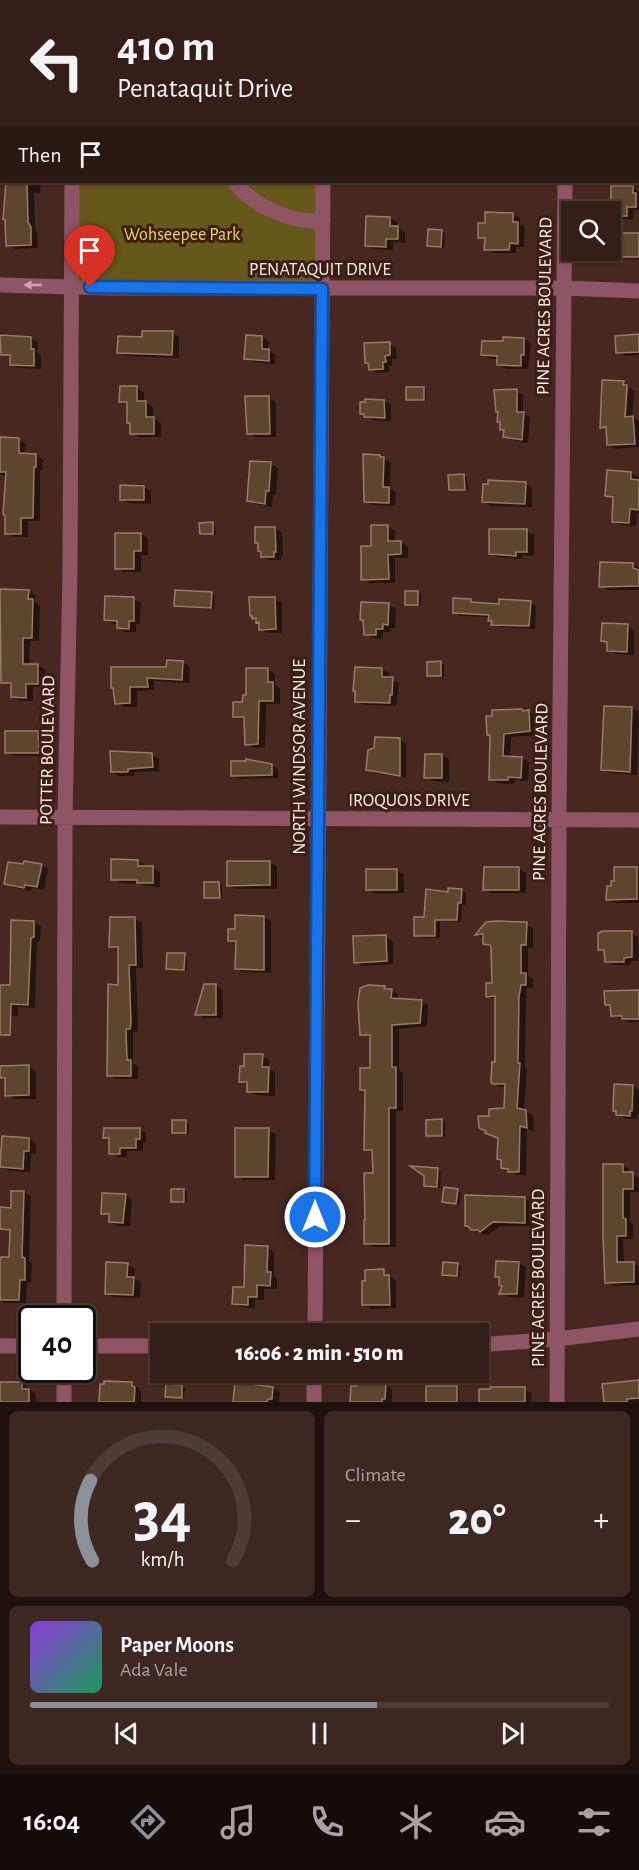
<!DOCTYPE html>
<html lang="en">
<head>
<meta charset="utf-8">
<style>
	:root { --surface:#351e18; --page:#3d2721; --text:#f1f3f6; --muted:#aaa2a2; --line:#4f3c37; --accent:#8c9099 }
	body { margin:0; font-family:"Alegreya Sans",sans-serif; background:var(--page); color:var(--text); height:100vh; display:flex; flex-direction:column; font-size:22px; white-space:nowrap }
	* { box-sizing:border-box; margin:0 }
	p { font-size:20px; color:var(--muted) }
	.icon { flex:none; width:33px; height:33px; fill:none; stroke:currentColor; stroke-width:2; stroke-linecap:round; stroke-linejoin:round }
	.map { position:relative; height:1402px; overflow:hidden }
	.side { display:flex; flex-direction:column; gap:9px; padding:9px; background:#1d100d; flex:1 }
	.side>* { flex:none }
	.guide { position:absolute; left:0px; top:0px; width:639px; height:183px; box-shadow:0 2px 4px #0004,0 0 0 2px var(--line); background:#351e18; color:var(--text); overflow:hidden }
	.tools { position:absolute; left:561px; top:201px; display:grid; gap:12px }
	.tools a { display:grid; place-items:center; width:60px; height:60px; border-radius:0px; background:var(--surface); box-shadow:0 2px 4px #0004,0 0 0 2px var(--line); font-size:30px }
	.speed { position:absolute; left:18px; top:1305px; display:flex; gap:12px; font-size:30px; font-weight:700; text-align:center }
	.speed>* { display:grid; place-content:center; width:78px; height:78px; border-radius:50%; background:var(--surface); box-shadow:0 2px 4px #0004,0 0 0 2px var(--line); line-height:1 }
	.speed .limit { border:3px solid #111; border-radius:9px; background:#fff; color:#111 }
	.pin { position:absolute; display:grid; place-items:center; width:51px; height:51px; color:#fff; margin:-62px -26px; border-radius:50% 50% 50% 0; rotate:-45deg; box-shadow:0 0 6px #0007 }
	.pin .icon { rotate:45deg }
	.me { position:absolute; width:66px; margin:-33px; rotate:0deg; stroke-linejoin:round; filter:drop-shadow(0 0 4px #0008) }
	.turn { display:flex; align-items:center; gap:21px; height:126px; padding:0 18px; font-size:27px }
	.turn .icon { width:78px; height:78px; stroke-width:2.5 }
	.turn b { display:block; font-size:42px; line-height:51px }
	.then { display:flex; align-items:center; height:57px; padding:0 18px; background:#0003; gap:12px; font-size:22px }
	.big { font-size:45px; font-weight:800; line-height:1.1 }
	.side .widget { flex:1; display:flex; flex-direction:column; justify-content:center; gap:9px; min-width:0; padding:0 21px; border-radius:9px; background:var(--page) }
	.side .dial { align-items:center; gap:0 }
	.dial svg { height:156px; overflow:visible; fill:none; stroke:var(--line); stroke-width:7; stroke-linecap:round; text-anchor:middle }
	.dial text { fill:var(--text); stroke:none }
	.song { display:flex; align-items:center; gap:18px }
	.cover { width:72px; height:72px; border-radius:9px; background:linear-gradient(135deg,hsl(270 70% 55%),hsl(150 70% 35%)) }
	.played { height:6px; border-radius:3px; background:linear-gradient(90deg,var(--accent) 60%,var(--line) 60%) }
	.keys { display:flex; justify-content:space-around; direction:ltr }
	.heat { display:flex; justify-content:space-between; align-items:center; font-size:33px; direction:ltr }
	.side .tiles { flex:1; display:grid; gap:9px; grid-template-columns:1fr 1fr }
	.widget:last-child { grid-column:span 2 }
	.trip { position:absolute; left:150px; top:1323px; width:339px; height:60px; border-radius:0px; background:var(--surface); box-shadow:0 2px 4px #0004,0 0 0 2px var(--line); font-weight:800; line-height:60px; text-align:center }
	.tab-bar { display:flex; height:96px; justify-content:space-around; align-items:center; background:#150c0a; color:var(--muted) }
	.tab-bar .icon { width:42px; height:42px }
	.tab-bar .active { color:var(--accent) }
	.tab-bar b { font-size:27px; color:var(--text) }
	.map>svg:first-child { display:block }
	.green { fill:#65581a }
	.shadow { fill:#0007; fill-rule:evenodd }
	.building { fill:#5d452e; stroke:#987d64; stroke-width:1.5 }
	.lines { fill:none; stroke-linecap:round; stroke-linejoin:round }
	.minor { stroke:#8f5565; stroke-width:15 }
	.oneway { fill:#cca8ad }
	.route-casing { stroke:#114b97; stroke-width:15 }
	.route { stroke:#1a73e8; stroke-width:10 }
	.labels { text-anchor:middle; stroke-width:6; stroke-linejoin:round; paint-order:stroke }
	.park-label { font-size:18px; fill:#f1d55a; stroke:#3c1e17 }
	.street-label { font-size:18px; fill:#fdece8; stroke:#3c1e17 }
</style>
</head>
<body>
<div class="map">
<svg width="639" height="1402" viewBox="0 0 639 1402">
	<rect width="100%" height="100%" fill="#472820"/>
	<path class="green" d="M73,0H324L73,2Z
		M72,182H323L322,289L71,286Z"/>
	<path class="shadow" d="M391,0L394,2H370V1Z
		M500,0H519V2H500Z
		M638,31H639V67H638Z
		M638,103L639,104V124H638Z
		M8,182L41,183L40,193H34L35,228L37,232L38,248L15,249L7,245L5,218Z
		M508,182H524V183H511Z
		M633,188L639,192V210H634L633,219H623L616,215V208L612,206Z
		M513,214L520,218V224L525,227L524,247H516V253H493L486,249V240L480,237L486,224Z
		M390,218L397,222V227L405,232V243L393,242V250L374,249L367,245Z
		M429,230L445,233L444,248L428,245Z
		M639,235V260L622,259L617,256Z
		M0,332L10,337L31,338L38,342L37,353L41,355V369L18,368L11,364V358L0,352Z
		M172,333L179,337V358L126,356L119,352L144,338Z
		M247,336L262,337L269,341L268,351L276,355L275,364L253,362L246,358Z
		M639,336V355L625,356L618,352Z
		M524,339L531,343L528,369H506L499,365V359H490L483,354L505,343Z
		M389,344L396,348L397,359H392V366H389V372L377,373L370,369Z
		M623,382L634,391L632,417L639,421V447L615,449L608,444L607,430L602,427ZM626,386H629L626,424H623Z
		M137,388L144,392V402L153,407V418L161,423V437H139L132,433V424L128,422L129,405L121,401Z
		M423,388L426,390V401L407,399Z
		M516,391L523,395V413L530,417L528,443L512,440L505,436L502,423L498,421Z
		M269,398L276,402V437H256L249,433Z
		M384,401L391,405V421L373,420L361,413Z
		M0,439L19,440L26,444L25,455H36L43,460L42,470H40V521H28V537H14L6,533L7,475H0Z
		M379,456L391,463L390,489L396,492L395,506L372,505L365,501Z
		M271,464L278,468L276,494L273,495L272,507L255,504L248,500Z
		M631,473L638,477L639,481V513H637L636,526L620,525L613,521L614,500L607,495Z
		M464,476L467,478L468,491H453L450,490Z
		M525,483L532,487V507L491,506L484,501Z
		M144,487L151,491V504L129,503L122,499Z
		M212,523L215,525L216,535L201,534Z
		M388,527L395,531V543L401,542L408,547V558H395V583H370L363,579L373,547Z
		M275,528L282,533L283,555H281V560H269L262,556L259,544L257,543Z
		M527,531L534,535V556L522,555V559L497,557L490,553Z
		M141,534L148,538V555H141V572H124L117,568Z
		M633,564L639,568V590H608L601,586Z
		M0,590L28,591L35,595V602L40,605L39,641H30L29,665H37L45,669V687H33V701H20L12,697L13,686L3,682V649H0Z
		M177,592L212,594L215,595L214,609L178,607L175,605Z
		M418,593L421,595V605L406,604Z
		M134,599L141,603L140,624H136V632H125L118,627V624H113L106,620Z
		M275,599L282,603V633H268L261,629V624L254,618Z
		M470,601L476,604L498,605L500,601L530,602L536,606L535,629L499,627L493,624L490,617L460,616L454,612Z
		M389,605L396,609L395,628H390V632H383V639L373,638L366,634Z
		M627,626L634,630V655L616,654L609,650V644L603,640Z
		M183,662L190,667L189,683L154,681V690L137,691V707H124L117,703L115,688Z
		M441,663L444,665V677L428,675Z
		M382,669L389,673V679L399,683L396,706L364,705L356,701Z
		M268,670L275,674V685L280,688V704H266L265,747L254,748L247,744L245,720L234,716Z
		M606,707L632,708L639,712L637,775L610,773L603,769Z
		M529,712L536,716L537,735L511,737L510,758H522L529,762L528,781L515,780V784L497,783L490,779L494,718Z
		M38,733L45,737V756H14L7,752Z
		M399,739L406,743V778L374,773L368,770Z
		M152,755L159,759V771L134,772V776H119L112,772Z
		M442,755L449,759V782L433,781L426,777Z
		M271,765L278,769V778L238,779L232,775Z
		M138,861L145,865V868H153L160,872V887L146,886L141,884L120,883L113,879Z
		M269,862L277,866V889H236L229,885Z
		M41,865L48,869L44,890L32,888L31,891L12,887L5,883Z
		M519,868L526,873V893H491L484,889Z
		M637,868L639,870V903H615L608,899L613,887Z
		M396,870L404,874V893L375,894L367,889Z
		M219,883L222,885V899L206,897Z
		M462,890L466,893V905H462L461,922L440,921V938H420L415,935L425,919L450,893Z
		M264,917L271,921V973L243,972L236,968L237,945L229,940L236,930Z
		M135,919L142,923L143,968H136L138,1027L137,1032H133V1064L138,1066V1079H116L109,1075L119,986L118,950L111,946Z
		M34,922L41,926L40,941L37,942L35,1008L18,1007V1016H8L12,987Z
		M486,924H526L533,928V948H528V976L533,979V988H527L526,1001L525,1068H527L524,1111L533,1115L534,1131L527,1129L526,1175H517L502,1167L499,1139L487,1133L491,1117L505,1110L506,1087H500L493,1083L497,1064V1000L488,996L494,984L492,948L484,944L483,938L477,935Z
		M631,933L638,937L639,961H631V965H613L606,961V952L600,949Z
		M386,937L393,941V964L362,966L355,962Z
		M184,955L187,957V971L167,968Z
		M215,985L222,989L223,1018H204L197,1014Z
		M384,988L398,994V1000L421,1001L428,1005L427,1026L399,1029V1070L403,1073V1111H396V1247H373L366,1244L374,1175L373,1153L366,1149V1092L361,1089L372,1069V1038L362,1034Z
		M639,991V1022L630,1023L612,1015V1007L607,1004Z
		M262,1056L269,1060V1069L275,1072V1096L255,1095L248,1091V1086L241,1081Z
		M0,1067H29L36,1071V1099H14L7,1095L5,1081L0,1078Z
		M615,1085L633,1086L639,1090V1114H637V1119H625L617,1114Z
		M442,1121L445,1123V1137L427,1135Z
		M186,1122L189,1124V1134L173,1132Z
		M139,1129L146,1133V1143L143,1142V1151H127V1157H118L110,1153V1140L105,1137Z
		M268,1130L276,1134L275,1180H244L237,1176Z
		M3,1138L29,1139L36,1143V1154H31L30,1172L9,1171L2,1166Z
		M622,1165L629,1169V1174L639,1178V1192H630V1222L633,1224V1239H623L624,1264H634L639,1266V1285L614,1286L606,1282Z
		M415,1167L441,1171L440,1188L425,1185L426,1175Z
		M184,1190L187,1192V1203L173,1201Z
		M458,1191L461,1192L459,1205L443,1202Z
		M24,1192L31,1197L29,1262L32,1263L31,1283H27L26,1303H4L0,1300V1261L10,1259L11,1232L0,1229V1209H12Z
		M125,1195L132,1199L130,1226H117L110,1221V1217L103,1213Z
		M467,1196L524,1198L532,1202V1226H501L488,1235L480,1233L472,1228Z
		M267,1247L274,1252V1276L277,1278V1289H264V1300H255V1308L241,1307L234,1303L246,1289Z
		M519,1263L526,1267L524,1298L508,1297L501,1293L503,1286L500,1278L497,1276Z
		M458,1264L461,1266L460,1277L443,1274Z
		M127,1265L135,1269L134,1278L141,1283L140,1298L113,1297L106,1293Z
		M383,1271L396,1281V1308L371,1309L364,1304L367,1283Z
		M639,1381V1402H606L604,1385Z
		M0,1383H22L36,1394V1402H0Z
		M132,1384L139,1388L141,1392V1402H101V1385Z
		M236,1384L273,1388L280,1392L279,1402H234Z
		M385,1385L392,1389V1402H351L352,1387Z
		M182,1386L185,1388L184,1399L167,1396Z
		M427,1387H456L459,1389V1402H427Z
		M524,1389L532,1393L531,1402H481V1390Z"/>
	<path class="building" d="M6,182H27L28,222L31,227V245L6,246L5,220L3,219Z
		M611,186H633V193H636V207H627V216H614L615,207H611Z
		M485,212L513,213V222H518V244L510,243L509,250H484L485,238H478V223H485Z
		M366,216L390,217V226H398V239H386V247L365,246Z
		M428,229L442,230L441,247L427,246Z
		M616,233H639V257H615Z
		M142,331H173L172,355L117,353L118,336L142,337Z
		M639,334V352L616,353L615,336Z
		M0,335L31,337V349H34V366L10,365V355H1Z
		M246,335L262,336V349H269V361L244,359Z
		M503,337L524,338V355H521V366L497,365V356L481,355L482,341H503Z
		M390,342V355L385,356L386,362H383V369L369,370L368,363H365L364,343Z
		M602,380L624,381L623,385H627L625,417L633,416L635,444L607,445L606,427L600,428Z
		M120,386H137V401H146V417H154V434H130V423H127V402H119Z
		M406,387H424V400H406Z
		M517,389V412H524L522,440L503,437L504,430H500V422H497L498,412H496L494,390Z
		M245,396H269L270,434H247Z
		M365,399L384,400L385,418L364,417V414H360V402H365Z
		M0,437L19,438V453L36,454V467H34L33,518H21V534H5V516L3,514L6,472H0Z
		M363,454L380,455V457H384L383,487H389V503L364,502Z
		M250,461L271,462L269,491H266L265,504L247,501Z
		M607,470L631,472V479L639,480V510L630,509L629,523L612,522L613,497L605,496Z
		M464,474L465,490H449L448,475Z
		M488,480L526,482L525,504L482,502L483,484H488Z
		M120,485L144,486V500H120Z
		M213,522V534H200L199,523Z
		M371,525H388V541H401V554L388,555L389,579L361,580V546H371Z
		M255,527H275L276,552H274V557H261V552L258,551V543H255Z
		M489,529H527V552H516V556L489,554Z
		M115,533H141V551H134V569H115Z
		M600,562L633,563V568L639,570V586L599,587Z
		M0,589L29,590L28,599H33L32,638H23V664H38V684H26V698L11,697V683H1Z
		M175,590L212,592L211,608L174,606Z
		M405,591H418V605H405Z
		M105,596L134,597V621H129V629L117,628V621L104,620Z
		M249,597H275L276,629L259,630V622L256,623V618L252,619V616H250Z
		M453,598L471,599V602L499,604V599L531,601L529,626L491,625L492,621H488L489,615L453,613Z
		M361,602L389,603L388,625L383,624V629H376V635H364L363,620H360Z
		M602,623L628,624L627,652L607,651V642L601,641Z
		M167,660L183,661L182,680L147,678L148,687H130V703L115,704L113,688H111V667H166Z
		M441,661V676H427V662Z
		M355,667L382,668V677H393L392,695H390V703L355,702V691H353Z
		M246,668H268V682H273V701H259L258,744L245,745L244,717H233V702H242L243,695H246Z
		M604,706L632,707L630,772L601,770Z
		M522,709L523,711L529,710L530,731L504,734L503,756L522,757L521,778L508,777V780H489L490,735H487L486,716H492V710Z
		M5,731H38L39,753H5Z
		M375,737L400,738V776L366,770L368,750L374,748Z
		M110,751L152,753L153,767L128,769V772H111Z
		M425,754H442V778H424Z
		M246,759L272,764V775L231,776V761H246Z
		M111,859L138,860V866H153V883H137V880H111Z
		M24,861L42,864L37,887L25,885L24,888L4,884L8,862L23,864Z
		M227,861H270V885L227,886Z
		M484,867H519V890H483Z
		M614,867H637V899L606,900L607,886H611V881H614Z
		M366,869H397V890H366Z
		M204,882H219L220,898H204Z
		M448,888L462,889L461,903H458L457,920H435V936H414V917H424L426,889L448,892Z
		M235,915L264,916V970L235,969L236,941H228V929H235Z
		M110,917H135L136,965H129L131,1023L130,1029H126L127,1060H131V1076H107L108,984L118,985V947H109Z
		M11,920L34,921V937L31,938L28,1005L11,1004L10,1035H0V985H10Z
		M496,921L527,922L526,945H521V973H526V985H521L519,997L518,1063H520L517,1108L526,1110L527,1128L520,1126L519,1172H508V1169L501,1168V1160L497,1159L498,1138L485,1133L486,1131L479,1128L478,1116H489V1109L504,1108L505,1084H492L491,1081L492,1062H495V996L486,997V983H492L491,947L490,945L483,944V934L475,935L486,922Z
		M603,931H632V957L624,958V962H605L604,950H598V933Z
		M386,935L387,961L354,963L353,936Z
		M167,953H185L184,970L166,969Z
		M204,984H216V1015H195Z
		M368,985L385,986L384,989H392L391,998L422,1000L420,1023L392,1025V1067H396V1108H389V1244H364V1220H365L364,1173H373L372,1150H364L365,1090H360V1068H370V1035H360L358,1004L360,988Z
		M639,990V1019H622V1016H611L610,1005H605L604,991Z
		M244,1054H263L262,1067H269L268,1092H247V1082H239L240,1066H244Z
		M29,1065V1095L5,1096V1078H0V1066Z
		M614,1084L633,1085L632,1111H630V1116L616,1115V1111H613Z
		M442,1119V1136H426V1120Z
		M172,1120H186V1133H172Z
		M104,1128H140V1139H136V1148H120V1154H109V1138H103Z
		M235,1128H269L268,1177H235Z
		M2,1136L29,1138V1151H24L23,1169L0,1167Z
		M603,1164H623V1172H633V1189H623V1218L626,1219V1236H617V1262H634V1282L605,1283L603,1236Z
		M410,1166L438,1168L437,1187L424,1186V1176Z
		M444,1187L458,1189L456,1204L442,1202Z
		M171,1189H184V1202H171Z
		M11,1191H24L22,1257L25,1258V1280H20L19,1300H0V1260L1,1257H9L10,1230L0,1229V1207L11,1208Z
		M102,1193L126,1194L123,1223L109,1222V1214H101Z
		M465,1195L525,1197V1223L493,1222L480,1232L478,1230H471L468,1226H465Z
		M245,1245L268,1246L267,1272H271L270,1286L257,1285V1297H248V1305L232,1304L233,1287H244Z
		M496,1261L519,1262L517,1294H499L502,1286L499,1285V1277H495Z
		M106,1262L128,1263L127,1277H134L133,1295L105,1294Z
		M443,1262L458,1263L457,1276L442,1275Z
		M384,1269V1275H389L390,1305H362V1281H365V1270Z
		M639,1380V1398L627,1399V1402H604L602,1384Z
		M104,1381L132,1382V1386L135,1387L134,1402H99L100,1384H104Z
		M0,1382H22V1389H29V1402H0Z
		M235,1382L273,1387L272,1399H268L267,1402H233Z
		M356,1382L386,1384L385,1399H382V1402H350L351,1386H356Z
		M166,1384L182,1385V1398L165,1397Z
		M426,1386H457V1402H426Z
		M490,1387H525V1402H479V1389H490Z"/>
	<g class="lines">
		<path class="minor" d="M73,2V0
			M323,2V0
			M567,2V0
			M234,182C254,206 290,223 323,221
			M0,285L110,288H564L639,291
			M0,817L639,820
			M64,1318L65,818L70,571L72,182
			M315,1334L323,182
			M478,1345L557,1339L639,1329
			M0,1346H32
			M82,1346H160
			M64,1370V1402
			M314,1402V1372
			M557,1402L559,819L565,182"/>
	</g>
	<defs><path id="oneway-solid" d="M-6-.8H1V-3.2L6.5 0L1 3.2V.8H-6Z" transform="scale(1.5)"/></defs>
	<use class="oneway" href="#oneway-solid" transform="translate(33 285) rotate(-180)"/>
	<g class="lines">
		<g class="route-casing">
			<path id="route" d="M90,287L322,289L315,1217"/>
		</g>
		<use href="#route" class="route"/>
	</g>
	<g class="labels">
		<g class="park-label">
			<text x="182" y="240">Wohseepee Park</text>
		</g>
		<g class="street-label">
			<text x="320" y="275">PENATAQUIT DRIVE</text>
			<text transform="translate(544 306) rotate(-89)" y="6">PINE ACRES BOULEVARD</text>
			<text transform="translate(47 750) rotate(-89)" y="6">POTTER BOULEVARD</text>
			<text transform="translate(299 757) rotate(-90)" y="6">NORTH WINDSOR AVENUE</text>
			<text transform="translate(540 792) rotate(-89)" y="6">PINE ACRES BOULEVARD</text>
			<text x="409" y="806">IROQUOIS DRIVE</text>
			<text transform="translate(538 1278) rotate(-90)" y="6">PINE ACRES BOULEVARD</text>
		</g>
	</g>
</svg>
<div class="tools">
<a><svg class="icon" aria-label="search" viewBox="0 0 24 24"><circle cx="10" cy="10" r="6"/><path d="M15 15l6 6"/></svg></a>
</div>
<div class="speed"><div class="limit">40</div></div>
<div class="pin" style="left:90px;top:287px;background:#d93025"><svg class="icon" aria-label="arrive" viewBox="0 0 24 24"><path d="M6 21V4h12l-3 4 3 4H6"/></svg></div>
<svg class="me" style="left:315px;top:1217px" viewBox="-20 -20 40 40"><circle r="17" fill="#1a73e8" stroke="#fff" stroke-width="3"/><path d="M0-11L8 9 0 5-8 9z" fill="#fff"/></svg>
<div class="trip">16:06 · 2 min · 510 m</div>
<div class="guide">
<div class="turn"><svg class="icon" aria-label="left" viewBox="0 0 24 24"><path d="M17 20v-9H6M10 6l-5 5 5 5"/></svg><div><b>410 m</b>Penataquit Drive</div></div>
<div class="then">Then<svg class="icon" aria-label="arrive" viewBox="0 0 24 24"><path d="M6 21V4h12l-3 4 3 4H6"/></svg></div>
</div>
</div>
<section class="side">
<div class="tiles">
<div class="widget dial"><svg viewBox="0 0 100 80">
<path d="M14 69A42 42 0 1 1 86 69"/>
<path d="M14 69A42 42 0 0 1 13 28" stroke="#8c9099"/>
<text x="50" y="56" font-size="32" font-weight="700">34</text>
<text x="50" y="72" font-size="11">km/h</text>
</svg></div>
<div class="widget"><p>Climate</p>
<div class="heat"><a>−</a><b class="big">20°</b><a>+</a></div>
</div>
<div class="widget">
<div class="song"><i class="cover"></i><div><b>Paper Moons</b><p>Ada Vale</p></div></div>
<div class="played"></div>
<div class="keys"><svg class="icon" aria-label="previous" viewBox="0 0 24 24"><path d="M18 5L8 12l10 7zM5 5v14"/></svg><svg class="icon" aria-label="pause" viewBox="0 0 24 24"><path d="M8 5v14M16 5v14"/></svg><svg class="icon" aria-label="next" viewBox="0 0 24 24"><path d="M6 5l10 7-10 7zM19 5v14"/></svg></div>
</div>
</div>
</section>
<nav class="tab-bar">
<b>16:04</b>
<svg class="icon active" aria-label="directions" viewBox="0 0 24 24"><path d="M12 3l9 9-9 9-9-9zM9 14v-3h6M13 9l2 2-2 2"/></svg>
<svg class="icon" aria-label="music" viewBox="0 0 24 24"><path d="M9 18V5l10-2v13"/><circle cx="6" cy="18" r="3"/><circle cx="16" cy="16" r="3"/></svg>
<svg class="icon" aria-label="phone" viewBox="0 0 24 24"><path d="M5 4h4l2 5-3 2q2 4 5 5l2-3 5 2v4C11 20 4 13 5 4z"/></svg>
<svg class="icon" aria-label="climate" viewBox="0 0 24 24"><path d="M12 3v18M4 7l16 10M4 17L20 7"/></svg>
<svg class="icon" aria-label="car" viewBox="0 0 24 24"><path d="M5 17H2v-5l4-1 3-4h7l3 4 3 1v5h-3M9 17h6M6 11h13"/><circle cx="7" cy="17" r="2"/><circle cx="17" cy="17" r="2"/></svg>
<svg class="icon" aria-label="filters" viewBox="0 0 24 24"><path d="M4 7h16M4 17h16"/><circle cx="9" cy="7" r="2"/><circle cx="15" cy="17" r="2"/></svg>
</nav>
</body>
</html>
